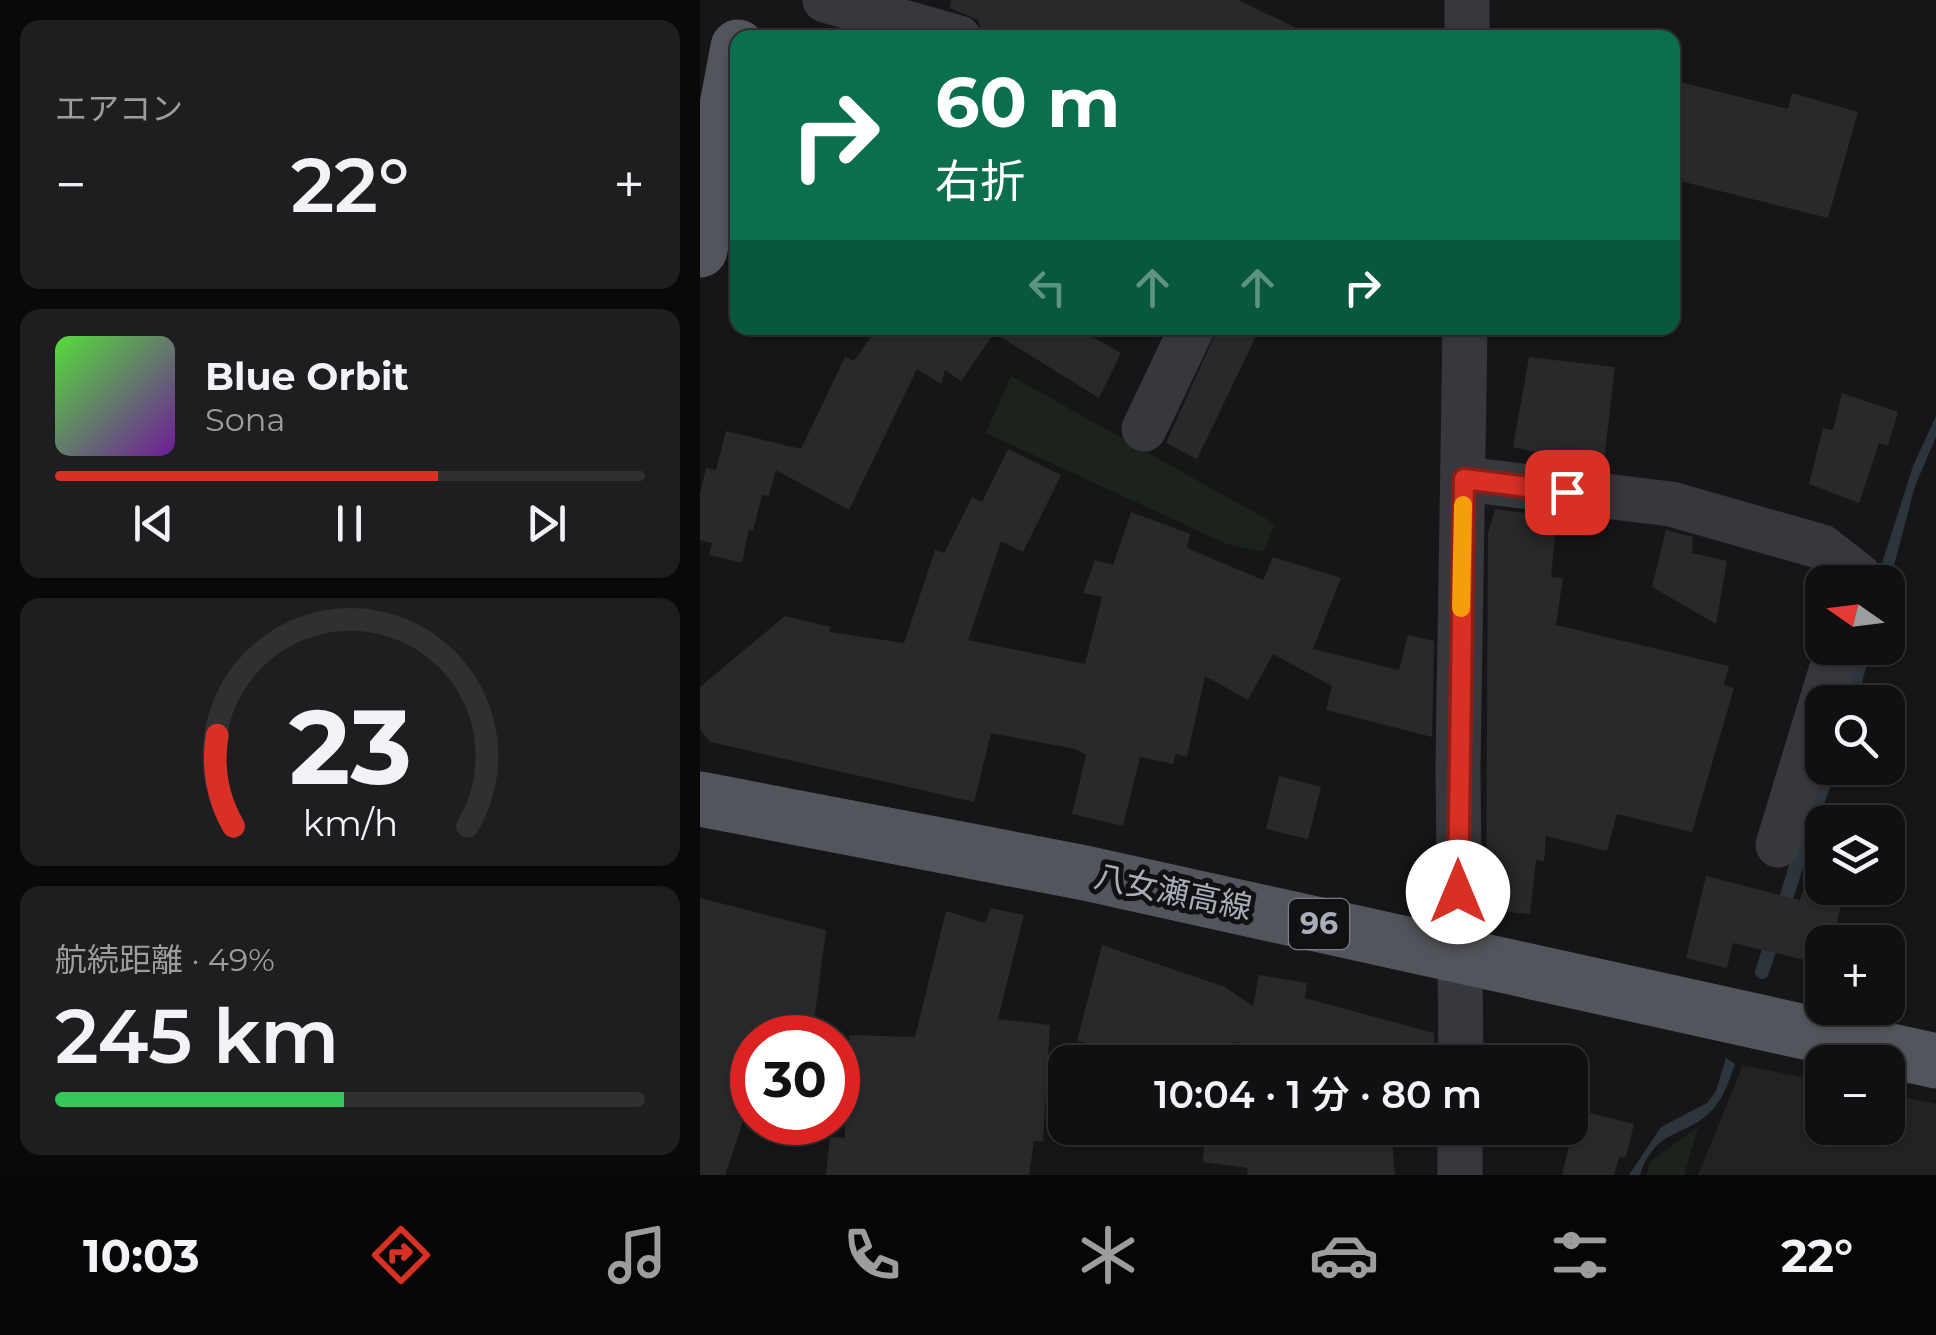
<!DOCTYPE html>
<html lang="ja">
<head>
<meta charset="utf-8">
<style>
	:root { --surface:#101012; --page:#1e1e20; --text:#f1f3f6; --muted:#9c9d9f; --line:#303032; --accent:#d93025 }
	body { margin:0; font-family:Montserrat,"Noto Sans JP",sans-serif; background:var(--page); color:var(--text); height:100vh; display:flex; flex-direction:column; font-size:38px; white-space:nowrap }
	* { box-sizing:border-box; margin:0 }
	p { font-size:32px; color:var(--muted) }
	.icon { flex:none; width:55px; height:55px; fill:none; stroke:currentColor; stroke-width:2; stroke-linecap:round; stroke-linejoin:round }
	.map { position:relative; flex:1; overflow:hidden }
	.sheet { display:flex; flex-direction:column; gap:20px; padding:20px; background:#09090a; width:700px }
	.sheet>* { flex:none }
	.guide { position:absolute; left:30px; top:30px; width:950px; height:305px; border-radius:20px; box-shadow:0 2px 8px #0004,0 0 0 2px var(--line); background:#0b6e4f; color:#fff; overflow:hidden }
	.needle { width:65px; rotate:284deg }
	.controls { position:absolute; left:1105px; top:565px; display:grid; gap:20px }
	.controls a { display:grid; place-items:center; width:100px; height:100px; border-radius:20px; background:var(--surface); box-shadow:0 2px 8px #0004,0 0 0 2px var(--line); font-size:50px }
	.speed { position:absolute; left:30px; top:1015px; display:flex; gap:20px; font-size:50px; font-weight:700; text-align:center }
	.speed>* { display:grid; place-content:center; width:130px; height:130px; border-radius:50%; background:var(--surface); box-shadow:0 2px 8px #0004,0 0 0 2px var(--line); line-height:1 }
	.speed .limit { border:15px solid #d22; background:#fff; color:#111 }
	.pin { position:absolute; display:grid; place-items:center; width:85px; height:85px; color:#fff; margin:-42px; border-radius:20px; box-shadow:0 5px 15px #0006 }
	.me { position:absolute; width:110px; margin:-55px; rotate:0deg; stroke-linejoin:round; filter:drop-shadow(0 0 8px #0008) }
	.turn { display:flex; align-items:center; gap:35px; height:210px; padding:0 40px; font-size:45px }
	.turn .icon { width:130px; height:130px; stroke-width:2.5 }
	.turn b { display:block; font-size:70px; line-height:85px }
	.lanes { display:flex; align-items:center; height:95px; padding:0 40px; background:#0003; justify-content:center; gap:50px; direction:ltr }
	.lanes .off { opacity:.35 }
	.big { font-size:75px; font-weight:600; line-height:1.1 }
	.sheet .widget { flex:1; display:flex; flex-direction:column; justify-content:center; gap:15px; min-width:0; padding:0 35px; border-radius:20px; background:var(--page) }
	.sheet .dial { align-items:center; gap:0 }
	.dial svg { height:260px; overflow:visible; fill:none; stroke:var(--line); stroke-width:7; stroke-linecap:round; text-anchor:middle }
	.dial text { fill:var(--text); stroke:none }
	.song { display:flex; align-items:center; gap:30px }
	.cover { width:120px; height:120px; border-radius:15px; background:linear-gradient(135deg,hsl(110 70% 55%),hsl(280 70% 35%)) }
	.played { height:10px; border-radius:5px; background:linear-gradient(90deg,var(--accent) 65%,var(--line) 65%) }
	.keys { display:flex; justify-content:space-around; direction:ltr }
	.heat { display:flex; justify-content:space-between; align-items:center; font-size:55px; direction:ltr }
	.charge { height:15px; border-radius:8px; background:linear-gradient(90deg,#34c759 49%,var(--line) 0) }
	.trip { position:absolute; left:348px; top:1045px; width:540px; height:100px; border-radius:20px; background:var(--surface); box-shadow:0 2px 8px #0004,0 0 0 2px var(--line); font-weight:600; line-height:100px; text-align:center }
	.menu { display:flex; height:160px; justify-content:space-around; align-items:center; background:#060607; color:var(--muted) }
	.menu .icon { width:70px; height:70px }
	.menu .current { color:var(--accent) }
	.menu b { font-size:45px; color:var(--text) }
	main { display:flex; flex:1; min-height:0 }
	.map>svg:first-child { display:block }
	.built { fill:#222225 }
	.green { fill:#1c231d }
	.water { fill:#2c353c }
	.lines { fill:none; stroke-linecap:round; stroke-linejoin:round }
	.stream { stroke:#2c353c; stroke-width:14 }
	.building { fill:#29292c }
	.street { stroke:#37383d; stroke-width:45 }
	.primary { stroke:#53555c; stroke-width:55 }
	.route-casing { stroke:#8d1f18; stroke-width:25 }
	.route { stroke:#d93025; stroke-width:18 }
	.slow { stroke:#f59e0b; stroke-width:18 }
	.labels { text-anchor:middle; stroke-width:10; stroke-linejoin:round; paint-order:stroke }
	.shield { fill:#111113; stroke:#7b7e86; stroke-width:2.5 }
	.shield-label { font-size:30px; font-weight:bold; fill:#a8adb8 }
	.street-label { font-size:32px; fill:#a8adb8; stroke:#111113 }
</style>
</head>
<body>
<main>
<section class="sheet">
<div class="widget"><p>エアコン</p>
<div class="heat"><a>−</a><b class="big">22°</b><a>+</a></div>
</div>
<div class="widget">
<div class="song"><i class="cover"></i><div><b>Blue Orbit</b><p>Sona</p></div></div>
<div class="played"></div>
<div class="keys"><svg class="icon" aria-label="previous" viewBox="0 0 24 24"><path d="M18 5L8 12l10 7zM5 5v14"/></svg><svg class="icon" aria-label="pause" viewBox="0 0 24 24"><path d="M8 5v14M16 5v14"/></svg><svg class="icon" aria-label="next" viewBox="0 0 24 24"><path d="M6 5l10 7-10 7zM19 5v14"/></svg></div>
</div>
<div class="widget dial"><svg viewBox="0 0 100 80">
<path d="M14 69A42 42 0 1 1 86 69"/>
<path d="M14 69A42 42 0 0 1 9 41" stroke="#d93025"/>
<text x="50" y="56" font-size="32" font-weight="700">23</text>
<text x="50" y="72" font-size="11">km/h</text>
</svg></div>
<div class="widget"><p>航続距離 · 49%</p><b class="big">245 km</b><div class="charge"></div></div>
</section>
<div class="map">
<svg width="1236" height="1175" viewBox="0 0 1236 1175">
	<rect width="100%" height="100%" fill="#161618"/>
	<path class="built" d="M1043,1065L1122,1081V1128H1188V1094L1236,1104V1175H998Z"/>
	<path class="green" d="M311,376L575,524L563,552L527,544L286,433Z
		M998,1127L984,1175H946L951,1161Z"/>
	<path class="water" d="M1236,416V437L1215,486L1188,588V582H1176L1213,466Z
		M1158,648H1171L1157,702H1143Z
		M1122,768H1137L1112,838L1100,836Z
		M1026,1058L1035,1064C1029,1080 1025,1095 1014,1108C987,1139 957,1125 940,1175H929L961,1127L1007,1103L1016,1091Z"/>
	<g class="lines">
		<path class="stream" d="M1081,915L1110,821
			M1062,972L1074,935"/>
	</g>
	<path class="building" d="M251,0H538L618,38H352L324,32L322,38H284L278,20L250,8Z
		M972,80L1088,109L1092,93L1158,112L1128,218L972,179Z
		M177,328H377L421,353L399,398L294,333L261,381L245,370L241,384L217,369L149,510L76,470L69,496L62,495L53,531L49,529L42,563L9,555L12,543L0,540V493L6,468L16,470L26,431L101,449L145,357L154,361Z
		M518,328H560L497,459L466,443Z
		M829,357L915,367L903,469L813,447Z
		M1142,393L1198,412L1188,446L1179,443L1159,503L1109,484L1123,428L1133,430Z
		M308,449L361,475L323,552L301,541L268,640L385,664L402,597L383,593L395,560L413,565L431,512L490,534L487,548L563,580L573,557L641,578L613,649L699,670L708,635L734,641L732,737L626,710L632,686L573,654L548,700L505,676L487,757L476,754L473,764L440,757L423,826L372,814L386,755L375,749L291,733L274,802L10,742L0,729V687L85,616L131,627L129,632L204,643L235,550L244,553L272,497L282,502Z
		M795,509L857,517L851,577L863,578L856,625L1029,666L1024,685L1034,688L992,832L917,814L907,851L846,836L844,861L836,860L830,914L786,910L788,533Z
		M966,530L993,537L992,553L1027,561L1016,624L952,587Z
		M579,776L621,787L608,839L566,829Z
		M1006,876L1100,900L1104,888H1145L1132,942H1122V964L1033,943L1027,968L986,958Z
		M0,898L126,930L112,1038H52V1094L25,1175H0Z
		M291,908L324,915L298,1019L350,1025L343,1141H334L329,1175H126L130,1137L145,1138L144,1094L151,1088L149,1035L215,1037L246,911L285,923Z
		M402,945L525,987L553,1006L559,975L607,983L605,998L734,1033L735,1062H656L657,1059L533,1042L532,1053L496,1050L492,1061L441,1048L438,1053L377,1041Z
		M787,1044L800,1046L799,1062H787Z
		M878,1110L934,1124L926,1157L919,1158L914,1175H862Z
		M505,1128H691L695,1175H547L548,1168L503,1162Z"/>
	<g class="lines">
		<path class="street" d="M125,0L259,38
			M767,38V0
			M444,429L492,328
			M764,479L971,504L1122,547L1159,576L1157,582
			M1078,845L1138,648
			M761,1062L758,767L765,328
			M760,1175V1128"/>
		<path class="primary" d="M0,250L38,47
			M0,799L385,873L1236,1061"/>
	</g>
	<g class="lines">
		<g class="route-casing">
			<path id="route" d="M758,892L764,479L867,492"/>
		</g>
		<use href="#route" class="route"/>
		<path class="slow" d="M761,608L763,505"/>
	</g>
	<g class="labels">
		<rect class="shield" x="589" y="899" width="60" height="50" rx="8"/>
		<g class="shield-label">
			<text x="619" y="934">96</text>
		</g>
		<g class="street-label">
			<text transform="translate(473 892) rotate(12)" y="11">八女瀬高線</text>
		</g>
	</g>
</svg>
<div class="controls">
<a><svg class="needle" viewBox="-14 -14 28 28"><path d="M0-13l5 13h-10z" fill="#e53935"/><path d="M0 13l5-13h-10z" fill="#9c9d9f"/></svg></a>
<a><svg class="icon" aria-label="search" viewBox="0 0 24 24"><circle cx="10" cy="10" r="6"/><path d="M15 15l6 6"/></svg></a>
<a><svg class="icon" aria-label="layers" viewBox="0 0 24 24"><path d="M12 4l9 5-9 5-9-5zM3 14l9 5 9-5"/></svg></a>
<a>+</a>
<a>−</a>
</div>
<div class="speed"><div class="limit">30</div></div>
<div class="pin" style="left:867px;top:492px;background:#d93025"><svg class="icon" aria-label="arrive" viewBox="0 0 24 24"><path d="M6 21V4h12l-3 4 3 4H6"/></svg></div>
<svg class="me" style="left:758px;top:892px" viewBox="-20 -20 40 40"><circle r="19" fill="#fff"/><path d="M0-13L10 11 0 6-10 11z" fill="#d93025"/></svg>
<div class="trip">10:04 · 1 分 · 80 m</div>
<div class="guide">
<div class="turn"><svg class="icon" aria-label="right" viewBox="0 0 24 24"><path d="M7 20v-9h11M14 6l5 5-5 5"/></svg><div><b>60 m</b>右折</div></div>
<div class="lanes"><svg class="icon off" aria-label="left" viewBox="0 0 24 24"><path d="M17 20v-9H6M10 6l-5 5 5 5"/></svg><svg class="icon off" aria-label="ahead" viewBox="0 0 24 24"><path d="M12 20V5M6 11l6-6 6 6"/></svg><svg class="icon off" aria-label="ahead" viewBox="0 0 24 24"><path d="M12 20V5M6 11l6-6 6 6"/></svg><svg class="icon" aria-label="right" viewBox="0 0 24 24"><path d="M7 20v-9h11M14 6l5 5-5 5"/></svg></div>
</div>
</div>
</main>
<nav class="menu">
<b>10:03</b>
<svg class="icon current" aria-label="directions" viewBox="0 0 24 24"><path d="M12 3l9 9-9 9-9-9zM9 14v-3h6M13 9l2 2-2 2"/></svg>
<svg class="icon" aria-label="music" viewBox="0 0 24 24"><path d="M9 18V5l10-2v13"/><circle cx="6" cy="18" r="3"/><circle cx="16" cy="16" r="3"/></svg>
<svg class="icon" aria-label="phone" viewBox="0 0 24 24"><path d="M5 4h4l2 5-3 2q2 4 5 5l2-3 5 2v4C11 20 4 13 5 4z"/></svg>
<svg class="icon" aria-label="climate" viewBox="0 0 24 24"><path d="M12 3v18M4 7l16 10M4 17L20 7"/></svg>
<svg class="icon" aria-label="car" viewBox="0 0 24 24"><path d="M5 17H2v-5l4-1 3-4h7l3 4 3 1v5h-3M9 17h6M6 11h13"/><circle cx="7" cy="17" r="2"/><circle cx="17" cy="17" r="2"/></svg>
<svg class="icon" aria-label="filters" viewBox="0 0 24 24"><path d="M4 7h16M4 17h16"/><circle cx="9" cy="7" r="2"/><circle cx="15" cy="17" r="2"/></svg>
<b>22°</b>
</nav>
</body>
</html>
